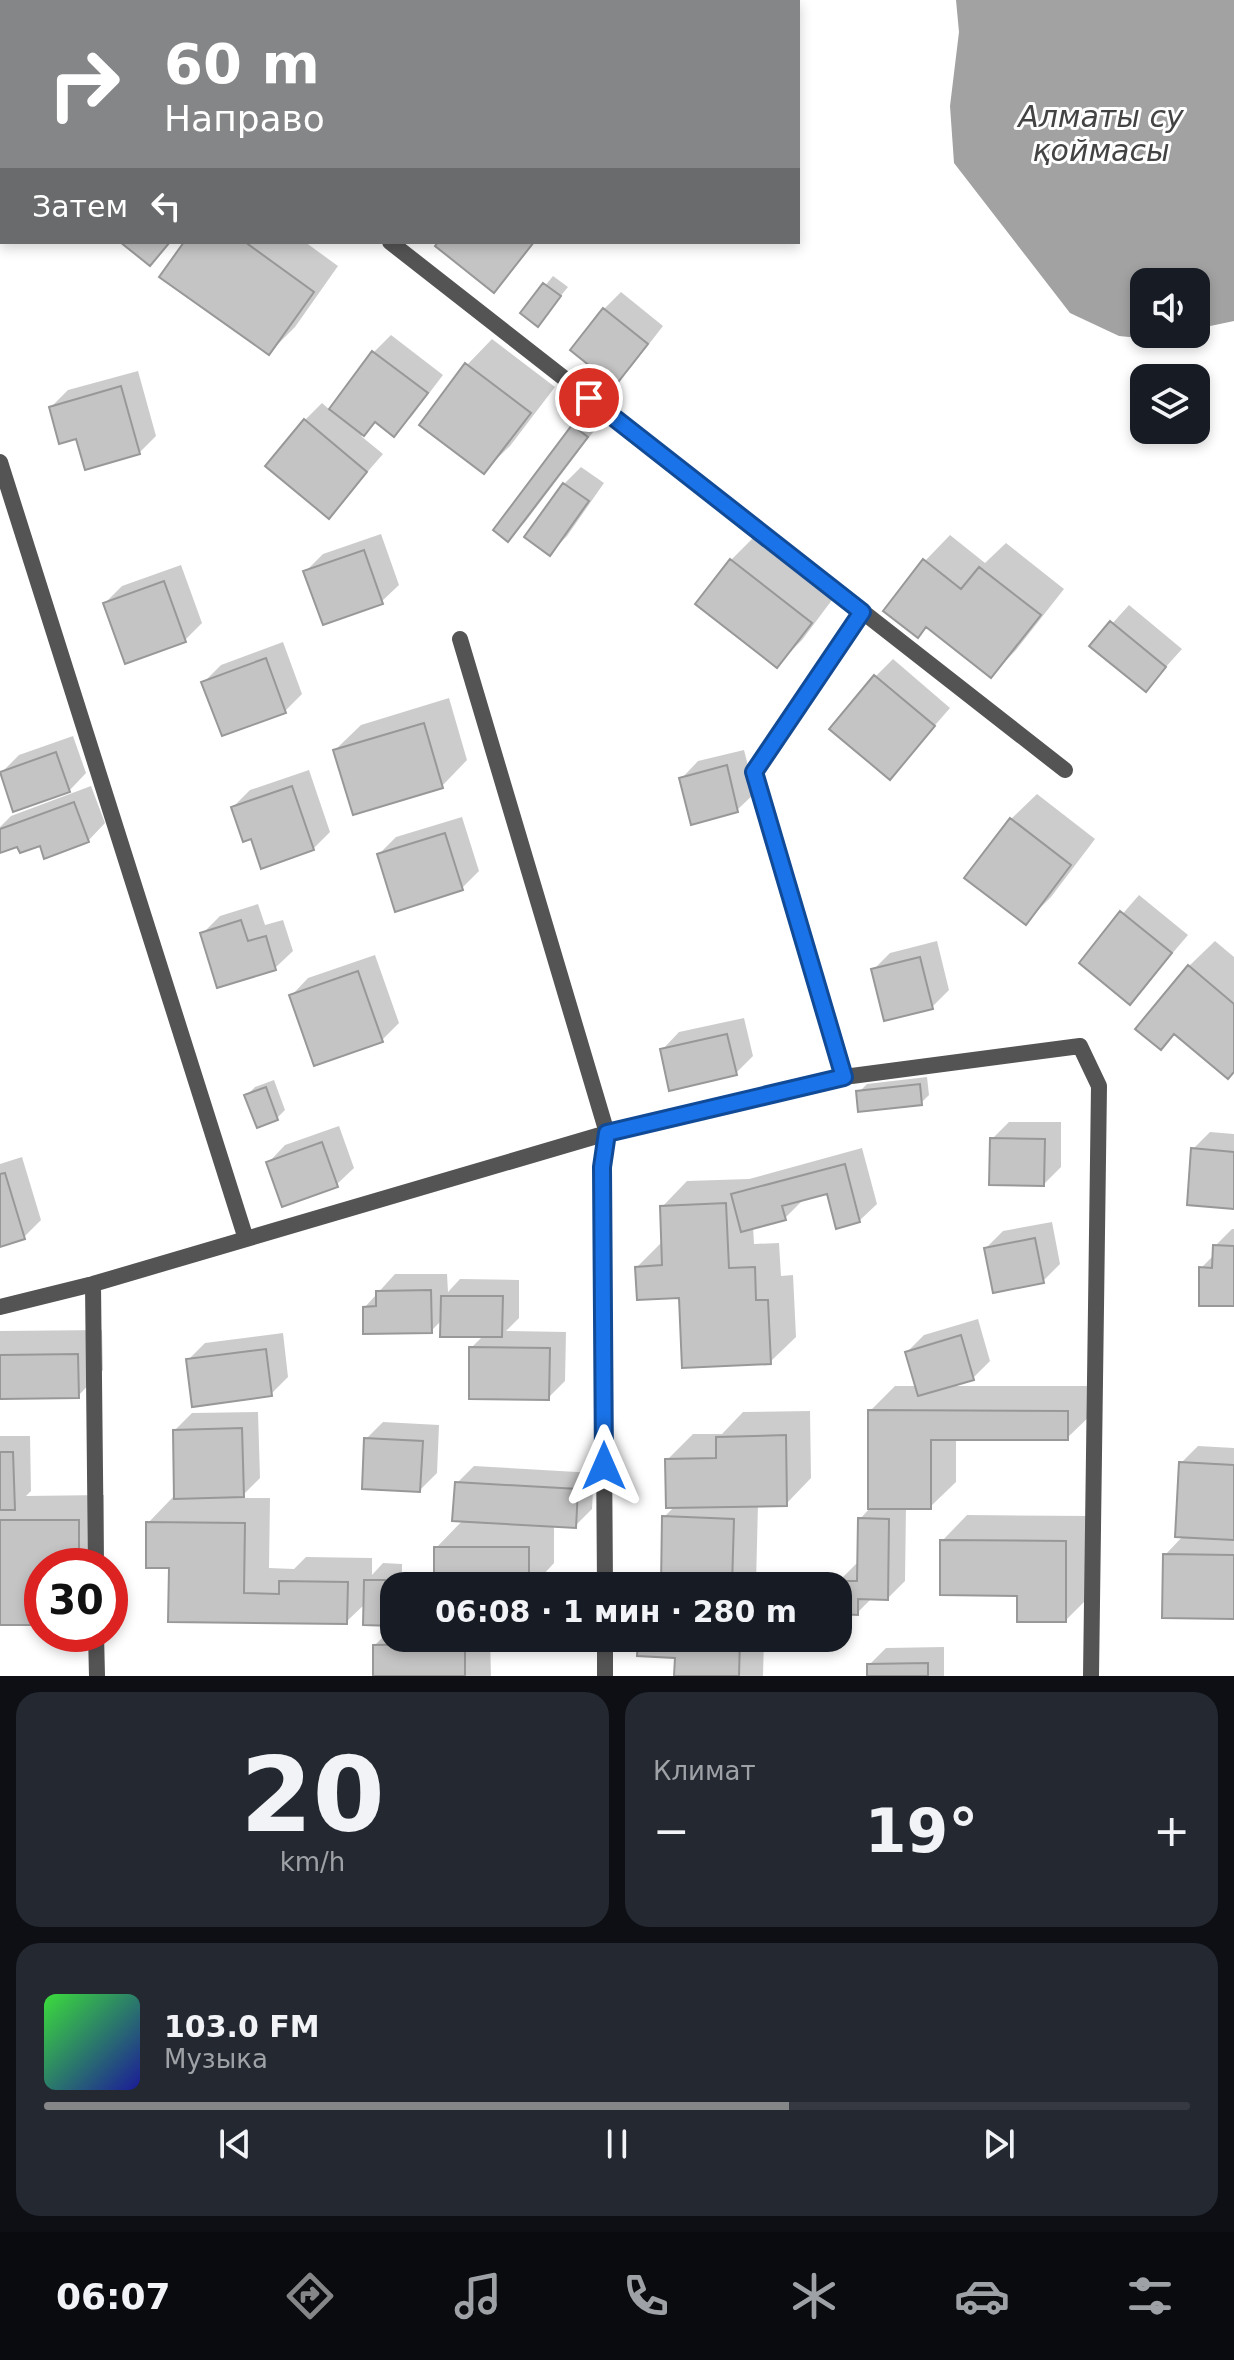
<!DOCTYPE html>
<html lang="ru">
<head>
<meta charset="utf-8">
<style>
	:root { --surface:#171b24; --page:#242831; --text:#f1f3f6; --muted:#9ea1a6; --line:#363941; --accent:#858687 }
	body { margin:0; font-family:"DejaVu Sans",sans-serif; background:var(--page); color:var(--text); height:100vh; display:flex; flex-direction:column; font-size:30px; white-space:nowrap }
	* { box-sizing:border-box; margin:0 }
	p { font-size:26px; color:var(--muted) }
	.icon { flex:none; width:44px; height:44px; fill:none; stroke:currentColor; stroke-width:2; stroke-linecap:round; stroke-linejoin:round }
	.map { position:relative; height:1676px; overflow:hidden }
	.details { display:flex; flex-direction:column; gap:16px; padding:16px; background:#0d0f14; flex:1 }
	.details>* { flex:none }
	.top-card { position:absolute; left:0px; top:0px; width:800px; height:244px; box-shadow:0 4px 12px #0003; background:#858687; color:#fff; overflow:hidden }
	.tools { position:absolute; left:1130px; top:268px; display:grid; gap:16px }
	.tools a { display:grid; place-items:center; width:80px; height:80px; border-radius:16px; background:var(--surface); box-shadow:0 4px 12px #0003; font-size:40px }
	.speed { position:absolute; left:24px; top:1548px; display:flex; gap:16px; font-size:40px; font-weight:700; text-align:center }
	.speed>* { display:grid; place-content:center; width:104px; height:104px; border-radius:50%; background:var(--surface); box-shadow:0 4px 12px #0003; line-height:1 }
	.speed .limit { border:12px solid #d22; background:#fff; color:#111 }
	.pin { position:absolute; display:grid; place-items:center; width:68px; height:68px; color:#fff; margin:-34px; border:4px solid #fff; border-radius:50%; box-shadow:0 2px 8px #0007 }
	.me { position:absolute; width:88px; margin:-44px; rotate:0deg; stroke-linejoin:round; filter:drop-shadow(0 0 6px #0008) }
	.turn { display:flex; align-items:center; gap:28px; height:168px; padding:0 32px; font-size:36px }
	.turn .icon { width:104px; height:104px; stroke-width:2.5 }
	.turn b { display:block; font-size:56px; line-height:68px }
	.then { display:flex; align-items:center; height:76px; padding:0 32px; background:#0003; gap:16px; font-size:30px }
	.big { font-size:60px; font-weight:600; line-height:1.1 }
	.details .tile { flex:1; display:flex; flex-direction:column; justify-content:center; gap:12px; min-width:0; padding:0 28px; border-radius:24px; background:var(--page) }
	.details .dial { align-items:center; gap:0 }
	.dial b { font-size:104px; line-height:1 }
	.song { display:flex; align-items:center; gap:24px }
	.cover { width:96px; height:96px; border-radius:12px; background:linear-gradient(135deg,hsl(120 70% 55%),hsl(240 70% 35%)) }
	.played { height:8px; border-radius:4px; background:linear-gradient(90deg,var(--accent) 65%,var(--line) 65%) }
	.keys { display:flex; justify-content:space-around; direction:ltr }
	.heat { display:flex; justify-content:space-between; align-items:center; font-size:44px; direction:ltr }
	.details .tiles { flex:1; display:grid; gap:16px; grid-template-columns:1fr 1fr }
	.tile:last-child { grid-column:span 2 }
	.trip { position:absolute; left:380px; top:1572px; width:472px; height:80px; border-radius:24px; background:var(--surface); box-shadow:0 4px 12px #0003; font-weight:600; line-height:80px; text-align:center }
	.tabs { display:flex; height:128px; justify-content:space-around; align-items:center; background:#090b0e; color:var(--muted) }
	.tabs .icon { width:56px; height:56px }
	.tabs .active { color:var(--accent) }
	.tabs b { font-size:36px; color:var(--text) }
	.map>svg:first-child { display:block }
	.water { fill:#a2a2a2 }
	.shadow { fill:#0003 }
	.building { fill:#c4c4c4; stroke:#989898; stroke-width:2 }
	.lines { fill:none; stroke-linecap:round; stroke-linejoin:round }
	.minor { stroke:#545454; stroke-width:16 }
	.route-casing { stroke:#114b97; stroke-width:20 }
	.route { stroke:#1a73e8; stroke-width:14 }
	.labels { text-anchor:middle; stroke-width:6; stroke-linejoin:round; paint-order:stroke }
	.water-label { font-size:30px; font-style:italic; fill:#434343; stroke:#fff }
</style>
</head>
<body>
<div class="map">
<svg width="1234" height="1676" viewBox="0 0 1234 1676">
	<rect width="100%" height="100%" fill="#fff"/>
	<path class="water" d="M956,0H1234V321L1196,329V282H1144V334H1179L1160,340L1119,336L1070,313L954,163L950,106L959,32Z"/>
	<path class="shadow" d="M2,96V121L0,120Z
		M186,242H305L338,266L295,327L269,353Z
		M440,242H535L494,290Z
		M553,276L568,287L538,324L523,313Z
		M621,292L663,326L632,366L615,383L604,309Z
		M391,335L443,375L411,417L394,434L377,421L361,436L383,454L329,516L305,420L322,403L330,410L374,352Z
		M492,339L555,387L510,446L484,471L467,365Z
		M138,371L156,436L139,453L77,436L51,407L68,390Z
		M591,409L603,419L525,522L508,539L574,426Z
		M581,467L604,483L567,536L550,553L527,536L564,484Z
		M381,534L399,585L381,602L306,571L323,554Z
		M756,535L835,596L802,640L777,665L731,560Z
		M950,535L985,563L1006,543L1064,589L1016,650L991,676L925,561Z
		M181,565L202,623L185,640L105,603L122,586Z
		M1129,605L1182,649L1146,689L1092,646Z
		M283,642L302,694L285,711L223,734L204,682L221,665Z
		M893,659L950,708L890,777L876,676Z
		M449,698L467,760L442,786L335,750L361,725Z
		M73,736L86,773L69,791L2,772L19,755Z
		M744,750L755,793L737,810L681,779L698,761Z
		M309,770L330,832L313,849L252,837L233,807L250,790Z
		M91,786L105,823L88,841L18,844L0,851V827L11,816Z
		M1037,794L1095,839L1051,897L1026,922L1011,819Z
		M462,817L479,871L462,888L379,854L396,837Z
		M1139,895L1188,935L1130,1003L1081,962Z
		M258,904L265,925L283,920L293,951L275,968L202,934L220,916Z
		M937,941L949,990L932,1007L873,970L890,953Z
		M1215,941L1234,957V1070L1175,1032L1189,966Z
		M375,955L399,1023L382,1040L291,996L308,978Z
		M744,1018L753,1056L736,1073L662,1050L679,1032Z
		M927,1077L929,1095L921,1103L859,1092L867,1084Z
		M274,1080L285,1110L277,1118L246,1096L255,1087Z
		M1009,1122H1061V1167L1044,1184L992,1139Z
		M339,1126L354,1168L336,1185L268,1163L285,1145Z
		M1210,1132L1234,1134V1207L1193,1149Z
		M862,1148L877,1204L859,1221L828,1192L802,1199V1201L785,1218L753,1226L754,1244L779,1243L781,1276L793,1275L796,1337L770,1362L681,1296L637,1267L663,1241L662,1207L687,1181L749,1179Z
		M22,1157L41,1220L24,1237L0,1244V1164Z
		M1052,1222L1060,1264L1043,1281L986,1248L1003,1231Z
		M1232,1229H1234V1304L1201,1268L1214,1255L1215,1246Z
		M395,1274H447L448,1292L460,1279L519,1280V1318L506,1331L566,1332L565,1381L548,1398L471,1348L484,1335L443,1319L431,1331L365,1307Z
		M978,1319L990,1361L973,1378L950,1386H1092L1093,1413L1067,1438H956V1482L930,1507H906L905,1581L888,1598H872L857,1613L838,1586H663L664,1517L675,1506L667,1460L693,1434H722L743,1412L810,1411L811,1478L786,1504H758L756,1584L765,1575L836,1574V1584L856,1564H859L860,1519L870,1508V1411L895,1386H917L907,1352L924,1335Z
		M102,1330L103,1370L78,1396L0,1397V1331Z
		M283,1333L288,1377L271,1394L188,1360L205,1343Z
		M258,1412L260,1478L240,1498H270L269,1568L294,1569L306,1557L372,1558V1575L383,1563L402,1564V1574H420L419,1586H394V1624L366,1603L346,1622L170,1620L171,1567L148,1523L173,1497H176L175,1430L192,1413Z
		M383,1422L439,1425L437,1473L420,1490L366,1439Z
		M0,1436H30L31,1491L26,1496L104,1495V1566H42V1623H0Z
		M1198,1446L1234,1448V1617L1165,1555L1184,1535L1181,1463Z
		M474,1466L594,1473L592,1509L575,1526L554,1524V1563L533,1586H436V1548L464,1519L457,1483Z
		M967,1515L1091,1516V1595L1066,1620L1019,1594L942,1541Z
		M394,1626V1638H490L491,1676H375V1645Z
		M640,1638H764L763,1676H676L677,1656Z
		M944,1647V1676H869V1665L886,1648Z"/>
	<path class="building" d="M120,242H170L150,266Z
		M184,242H245L314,292L269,355L159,277Z
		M438,242H534L494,293L435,246Z
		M543,283L561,296L538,327L520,313Z
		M603,308L648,344L615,386L570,350Z
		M372,351L428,393L394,437L375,422L364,436L329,409Z
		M465,363L531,413L484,474L419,425Z
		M121,386L140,454L85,470L76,439L59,444L49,407Z
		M304,419L367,472L329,519L265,466Z
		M572,425L588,437L508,542L493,530Z
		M563,483L589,501L550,556L524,537Z
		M364,550L383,604L323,625L303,571Z
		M730,559L812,623L777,668L695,604Z
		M923,559L961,589L979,567L1041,615L991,678L926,627L918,638L883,611Z
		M164,581L186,642L125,664L103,603Z
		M1110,621L1166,667L1146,692L1089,646Z
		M266,658L286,713L222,736L201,682Z
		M874,675L935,726L890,780L829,729Z
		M424,723L443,788L353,815L333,750Z
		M56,752L70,792L13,812L0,772Z
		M727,765L738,812L691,825L679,778Z
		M292,786L314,850L261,869L251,839L243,842L231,807Z
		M74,802L89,842L44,859L40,846L20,853L17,847L0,853V829Z
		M1010,818L1071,865L1026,925L964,878Z
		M445,833L463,890L395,912L377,854Z
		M1120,911L1172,953L1130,1005L1079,963Z
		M241,920L248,941L266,936L276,970L217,988L200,933Z
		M920,957L933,1009L884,1021L871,969Z
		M1188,965L1234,1004V1072L1228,1079L1174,1034L1161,1050L1135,1029Z
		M358,971L383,1042L314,1066L289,995Z
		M727,1034L737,1075L669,1091L660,1049Z
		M920,1084L922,1105L858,1112L856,1091Z
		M266,1087L278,1120L257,1128L244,1095Z
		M990,1138L1045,1139L1044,1186L989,1185Z
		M322,1142L338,1187L282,1207L266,1162Z
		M1191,1148L1234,1152V1209L1187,1205Z
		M845,1164L860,1222L836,1229L827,1194L782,1206L786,1220L741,1232L731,1194Z
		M5,1173L25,1239L0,1247V1174Z
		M726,1203L729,1268L755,1267L756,1300H768L771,1364L682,1368L679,1298L637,1300L635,1267L662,1265L660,1206Z
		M1035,1238L1044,1283L993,1293L984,1248Z
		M1213,1245L1234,1246V1306H1199V1267L1212,1268Z
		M431,1290L432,1333L363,1334V1307L376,1306V1291Z
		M441,1296H503L502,1337H440Z
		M961,1335L974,1380L918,1396L905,1352Z
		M469,1347L550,1348L549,1400L469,1399Z
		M266,1349L272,1396L192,1407L186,1359Z
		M78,1354L79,1398L0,1399V1355Z
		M868,1410L1068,1411V1440H931V1509H868Z
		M242,1428L244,1497L174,1499L173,1430Z
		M786,1435L787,1506L666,1508L665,1459L716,1458V1437Z
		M364,1438L423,1441L420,1492L362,1489Z
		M0,1452H13L15,1510H0Z
		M1179,1462L1234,1465V1540L1175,1537Z
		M455,1482L578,1489L576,1528L452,1521Z
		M662,1516L734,1519L732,1586H661Z
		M858,1518L889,1519L888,1600L858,1599V1615L838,1614L837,1581H857Z
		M0,1520H79V1566H42V1625H0Z
		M146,1522L245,1523L244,1593L279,1594V1581L348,1582L347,1624L168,1622L169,1568H146Z
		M940,1540L1066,1541V1622H1017V1596L940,1595Z
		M434,1547H529V1586H434Z
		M1163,1554L1234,1555V1619L1162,1618Z
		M364,1580H385L386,1590H394V1626L363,1625Z
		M638,1638H740L739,1676H674L675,1658L637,1656Z
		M465,1643V1676H373V1645Z
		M928,1663V1676H867V1664Z"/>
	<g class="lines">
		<path class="minor" d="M81,0L83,2
			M390,242L1065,770
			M0,462L246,1239
			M862,612L754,772L844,1077L1080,1046L1099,1086L1091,1676
			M460,639L607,1133L602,1167L605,1586
			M93,1284L96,1566
			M0,1307L93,1284L607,1133L844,1077
			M96,1634L97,1676
			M605,1638V1676"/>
	</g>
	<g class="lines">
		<g class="route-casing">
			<path id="route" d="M589,398L862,612L754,772L844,1077L607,1133L602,1167L604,1466"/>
		</g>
		<use href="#route" class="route"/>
	</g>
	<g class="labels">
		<g class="water-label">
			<text x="1101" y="127">Алматы су<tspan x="1101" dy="34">қоймасы</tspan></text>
		</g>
	</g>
</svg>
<div class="tools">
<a><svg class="icon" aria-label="sound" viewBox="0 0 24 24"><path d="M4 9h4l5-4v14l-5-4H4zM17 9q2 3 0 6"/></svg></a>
<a><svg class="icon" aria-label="layers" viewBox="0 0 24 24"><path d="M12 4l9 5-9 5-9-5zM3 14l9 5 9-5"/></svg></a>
</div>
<div class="speed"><div class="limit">30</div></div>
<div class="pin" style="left:589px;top:398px;background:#d93025"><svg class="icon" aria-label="arrive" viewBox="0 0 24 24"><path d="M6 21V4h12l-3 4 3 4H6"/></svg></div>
<svg class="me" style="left:604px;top:1466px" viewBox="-20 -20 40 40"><path d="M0-17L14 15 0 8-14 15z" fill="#1a73e8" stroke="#fff" stroke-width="4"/></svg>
<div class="trip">06:08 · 1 мин · 280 m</div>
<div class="top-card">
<div class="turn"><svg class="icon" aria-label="right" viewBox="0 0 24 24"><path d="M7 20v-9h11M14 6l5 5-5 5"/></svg><div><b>60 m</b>Направо</div></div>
<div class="then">Затем<svg class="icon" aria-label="left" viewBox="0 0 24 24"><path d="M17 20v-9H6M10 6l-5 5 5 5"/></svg></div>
</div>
</div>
<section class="details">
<div class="tiles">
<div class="tile dial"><b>20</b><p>km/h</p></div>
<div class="tile"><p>Климат</p>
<div class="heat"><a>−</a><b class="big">19°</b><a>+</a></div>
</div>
<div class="tile">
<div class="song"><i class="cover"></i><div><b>103.0 FM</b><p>Музыка</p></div></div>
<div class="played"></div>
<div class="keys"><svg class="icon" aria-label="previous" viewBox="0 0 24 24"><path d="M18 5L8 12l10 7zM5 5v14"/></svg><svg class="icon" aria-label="pause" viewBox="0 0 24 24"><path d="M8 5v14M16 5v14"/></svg><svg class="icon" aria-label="next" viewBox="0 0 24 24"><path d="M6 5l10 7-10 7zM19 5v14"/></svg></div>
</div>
</div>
</section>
<nav class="tabs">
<b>06:07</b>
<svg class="icon active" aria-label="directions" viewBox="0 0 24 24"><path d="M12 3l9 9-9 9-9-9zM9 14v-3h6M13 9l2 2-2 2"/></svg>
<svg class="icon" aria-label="music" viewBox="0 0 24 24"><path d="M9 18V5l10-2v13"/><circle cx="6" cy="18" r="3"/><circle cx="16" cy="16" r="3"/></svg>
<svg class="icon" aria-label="phone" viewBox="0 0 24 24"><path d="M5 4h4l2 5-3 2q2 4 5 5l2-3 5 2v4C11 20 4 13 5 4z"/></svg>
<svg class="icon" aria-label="climate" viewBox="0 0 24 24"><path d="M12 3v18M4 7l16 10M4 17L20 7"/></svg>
<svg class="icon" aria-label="car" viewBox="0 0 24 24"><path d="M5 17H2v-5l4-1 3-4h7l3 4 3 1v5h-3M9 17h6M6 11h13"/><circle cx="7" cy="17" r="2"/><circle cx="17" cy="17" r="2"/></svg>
<svg class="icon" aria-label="filters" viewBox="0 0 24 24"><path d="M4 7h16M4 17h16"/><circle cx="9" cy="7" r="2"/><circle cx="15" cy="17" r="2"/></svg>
</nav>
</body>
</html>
